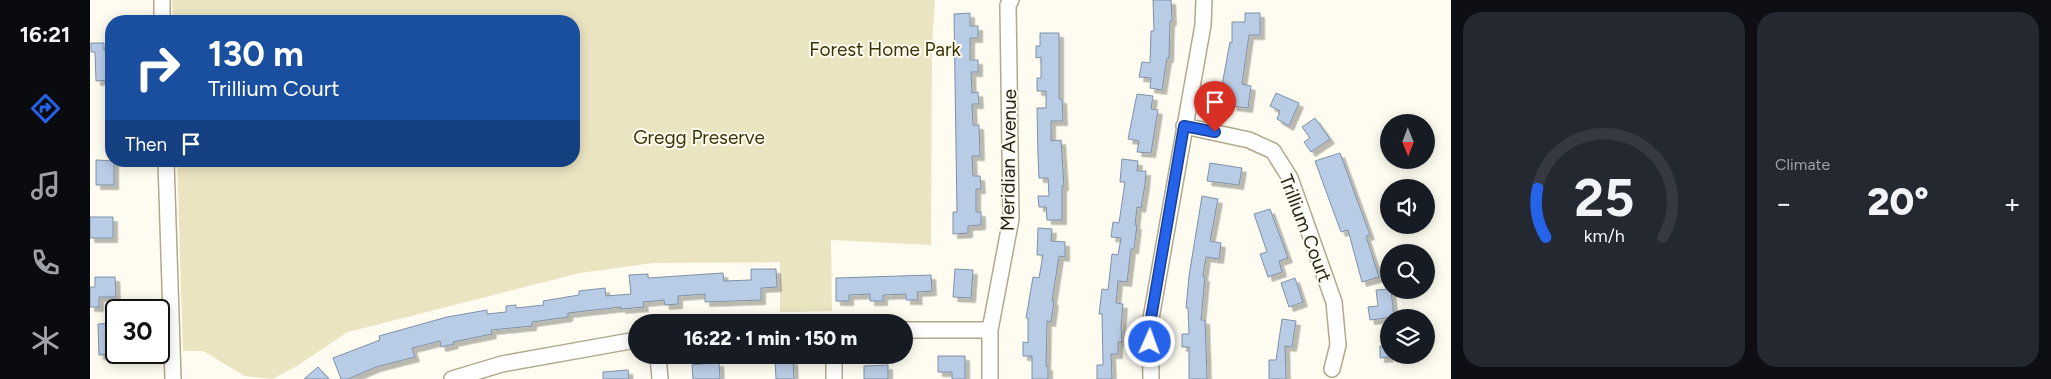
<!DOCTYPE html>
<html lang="en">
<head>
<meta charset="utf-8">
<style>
	:root { --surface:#171b24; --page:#242831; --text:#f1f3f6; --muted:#9ea1a6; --line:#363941; --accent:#2563eb }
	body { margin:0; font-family:Figtree,sans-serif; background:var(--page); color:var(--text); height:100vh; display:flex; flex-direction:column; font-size:19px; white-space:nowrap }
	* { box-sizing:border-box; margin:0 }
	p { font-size:16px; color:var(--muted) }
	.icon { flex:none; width:28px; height:28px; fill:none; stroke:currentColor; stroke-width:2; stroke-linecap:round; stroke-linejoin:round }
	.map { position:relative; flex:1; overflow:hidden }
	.details { display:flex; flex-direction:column; gap:12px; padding:12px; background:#0d0f14; width:600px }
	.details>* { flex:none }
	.hud { position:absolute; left:15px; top:15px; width:475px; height:152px; border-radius:20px; box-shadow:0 2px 12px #0003; background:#1a4fa0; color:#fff; overflow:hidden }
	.needle { width:32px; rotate:179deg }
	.buttons { position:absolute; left:1290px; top:114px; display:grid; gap:10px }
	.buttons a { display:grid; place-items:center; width:55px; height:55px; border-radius:50%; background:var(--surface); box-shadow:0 2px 12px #0003; font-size:25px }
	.speed { position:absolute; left:15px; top:299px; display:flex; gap:10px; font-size:25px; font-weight:700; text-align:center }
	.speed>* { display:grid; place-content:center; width:65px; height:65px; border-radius:50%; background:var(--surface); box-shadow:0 2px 12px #0003; line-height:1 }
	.speed .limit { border:2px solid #111; border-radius:8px; background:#fff; color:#111 }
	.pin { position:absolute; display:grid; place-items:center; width:42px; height:42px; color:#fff; margin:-51px -21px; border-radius:50% 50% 50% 0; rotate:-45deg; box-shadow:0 0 5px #0007 }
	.pin .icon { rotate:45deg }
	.me { position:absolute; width:55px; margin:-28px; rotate:2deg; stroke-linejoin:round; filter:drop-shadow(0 0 4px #0008) }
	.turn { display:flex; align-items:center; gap:18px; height:105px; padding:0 20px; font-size:22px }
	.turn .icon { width:65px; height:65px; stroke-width:2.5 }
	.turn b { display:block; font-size:35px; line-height:42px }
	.then { display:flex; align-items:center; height:48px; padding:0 20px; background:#0003; gap:10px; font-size:19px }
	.big { font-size:38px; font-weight:800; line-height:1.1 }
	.details .tile { flex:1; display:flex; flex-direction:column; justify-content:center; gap:8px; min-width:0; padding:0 18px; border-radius:20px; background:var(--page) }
	.details .dial { align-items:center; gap:0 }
	.dial svg { height:130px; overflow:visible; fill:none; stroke:var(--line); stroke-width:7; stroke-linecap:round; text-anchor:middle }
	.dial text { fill:var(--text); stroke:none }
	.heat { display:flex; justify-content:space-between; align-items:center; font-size:28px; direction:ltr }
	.details .tiles { flex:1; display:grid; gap:12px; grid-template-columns:repeat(2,1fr) }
	.trip { position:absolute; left:538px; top:314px; width:285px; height:50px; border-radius:25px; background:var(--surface); box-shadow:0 2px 12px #0003; font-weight:800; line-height:50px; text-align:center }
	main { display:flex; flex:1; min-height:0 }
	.tab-bar { display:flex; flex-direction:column; width:90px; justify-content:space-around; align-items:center; background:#090b0e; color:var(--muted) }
	.tab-bar .icon { width:35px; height:35px }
	.tab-bar .on { color:var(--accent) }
	.tab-bar b { font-size:22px; color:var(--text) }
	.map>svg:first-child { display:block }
	.green { fill:#ebe4c1 }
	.building { fill:#b9cce5; stroke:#7f90a7; filter:url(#shadow) }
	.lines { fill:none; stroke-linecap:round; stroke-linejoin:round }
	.minor-casing { stroke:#afa98d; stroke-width:18 }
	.minor { stroke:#fff; stroke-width:15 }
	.route-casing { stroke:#184099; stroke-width:12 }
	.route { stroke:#2563eb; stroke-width:9 }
	.labels { text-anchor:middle; stroke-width:4; stroke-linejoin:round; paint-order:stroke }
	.park-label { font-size:19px; fill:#3b3304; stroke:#fefcf0 }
	.street-label { font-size:19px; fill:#272519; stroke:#fefcf0 }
</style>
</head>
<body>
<main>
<nav class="tab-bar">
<b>16:21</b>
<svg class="icon on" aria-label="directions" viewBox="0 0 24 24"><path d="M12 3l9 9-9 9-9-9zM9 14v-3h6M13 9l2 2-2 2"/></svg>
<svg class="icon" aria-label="music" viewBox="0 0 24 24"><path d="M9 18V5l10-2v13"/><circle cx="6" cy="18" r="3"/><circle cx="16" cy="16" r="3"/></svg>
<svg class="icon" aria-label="phone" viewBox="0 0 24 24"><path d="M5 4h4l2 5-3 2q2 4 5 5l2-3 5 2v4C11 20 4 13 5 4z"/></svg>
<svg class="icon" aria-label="climate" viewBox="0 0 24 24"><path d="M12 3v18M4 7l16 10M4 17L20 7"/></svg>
</nav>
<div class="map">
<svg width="1361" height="379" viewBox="0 0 1361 379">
	<defs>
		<filter id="shadow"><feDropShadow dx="4.5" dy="4.5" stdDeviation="0" flood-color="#0004"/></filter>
	</defs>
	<rect width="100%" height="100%" fill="#fefcf0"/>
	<path class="green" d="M82,0H845L842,44L841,245L741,240L742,311L690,312V262L563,263L490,273L258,332L205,367L182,379L155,376L113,351H93L87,161H484V21H83Z"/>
	<path class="building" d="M1063,0H1081L1082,21H1080L1079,58H1077L1072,90L1060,88L1061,78L1049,77L1052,62L1060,63L1061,31H1064Z
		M880,13V26H888V38H880V60H888V72H881L882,93L888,92L889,104H882L883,125H889L890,156H882L883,176H890L891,189H886V212H891V225L878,226V233L863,234V212H867L864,14Z
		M1155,13H1170V35H1159L1152,84L1161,86L1158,108L1142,106L1143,98L1130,96L1140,42L1142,43V22H1155Z
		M950,33H969V99H972L973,121H961V141L971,140L974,186H972V220H957L956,207H949L948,196H959L958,178H949L948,156L947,108H956V91H947V78H951V57L946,58V46H950Z
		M1,43H14V50H19L20,80L6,81L5,52H1Z
		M1186,93L1209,103L1199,126L1187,119L1190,111L1180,106Z
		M1047,94L1063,96L1061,109L1068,110L1061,153L1047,152L1049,141L1038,139Z
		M1225,118L1240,139L1221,152L1214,142L1220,138L1212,127Z
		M1250,153L1280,235L1276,236L1289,277L1272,282L1258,230L1251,232L1225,161Z
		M1032,159L1048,161L1047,171H1056L1055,184L1051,208L1047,207L1045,225H1047L1044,249H1041L1037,282L1028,281L1026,303L1033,304L1031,327L1032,342H1028V354H1021L1022,379H1007V365H1013L1012,314H1009L1012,289L1018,290L1022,254L1028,255L1031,238L1021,237L1023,222L1029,223L1035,182H1030Z
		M6,160L24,161V185H6Z
		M1120,163L1152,168L1149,185L1117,181Z
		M1112,196L1128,199L1120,241L1131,243L1129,259L1116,257L1113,277H1115L1111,320H1115L1117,379H1099V347H1092V334H1099L1098,308H1096L1099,276Z
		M1180,209L1198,258L1189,261L1192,272L1178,277L1170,254L1177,252L1164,214Z
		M0,217H23V238H0Z
		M948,228L962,229L961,241L975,242V257L969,256L962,301H964L961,322L957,321L956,366H958V379H942V356H933V342L938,343V318H936L943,277L949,278L953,255H947Z
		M661,269H686L687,287L671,288V300L615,302V294L588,296V304L575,305L574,300L553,302L554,307L531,309V307L478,313V317L442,322V326L401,330L402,334L363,342L364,344L351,347L350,341L322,348L325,357L286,367L258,379H251L243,358L290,340L289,336L357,317L397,310V314L416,312V306L426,305V308L454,305L453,301L489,295V291L515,288L516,296L541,294L539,275L558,274V278L633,273L634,281L661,280Z
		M865,269L883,270L881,298L863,297Z
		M841,275L842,291L827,292L828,300H816V294L793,295V301H780V294L759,295V301H746V278Z
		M5,277H25L26,297H9V307H0V287H5Z
		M1205,278L1213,302L1199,307L1191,283Z
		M1299,289L1301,290L1304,317L1280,320L1278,307L1288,306L1286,290Z
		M1192,319L1206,321L1202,347L1195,346L1196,379H1179V360H1186Z
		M26,323V354L9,355L8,324Z
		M1290,346H1299V357L1290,358Z
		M848,356H875V379H862V372H848Z
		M685,360H703L704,379H686Z
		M629,362L630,379H603L602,365Z
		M798,365V379H774V366Z
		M228,367L239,379H214Z
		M538,370L539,379H513V372Z"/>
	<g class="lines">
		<g class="minor-casing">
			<path id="minor" d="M72,0V21
				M1094,126L1159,140L1183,151L1200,178L1244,302L1248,345L1242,369
				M76,161L83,379
				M814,330H900
				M568,355L570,379
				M744,355V379
				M362,379L412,364L546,340
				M900,379V330L921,219L918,5L921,0
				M1061,379L1060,324L1113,25L1114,0"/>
		</g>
		<use href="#minor" class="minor"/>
	</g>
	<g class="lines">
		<g class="route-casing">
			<path id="route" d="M1060,342V324L1094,126L1125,132"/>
		</g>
		<use href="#route" class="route"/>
	</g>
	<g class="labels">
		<g class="park-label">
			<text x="795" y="56">Forest Home Park</text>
			<text x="609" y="144">Gregg Preserve</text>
		</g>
		<g class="street-label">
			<text transform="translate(918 160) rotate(-89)" y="7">Meridian Avenue</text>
			<text transform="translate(1216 228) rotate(69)" y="7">Trillium Court</text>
		</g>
	</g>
</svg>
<div class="buttons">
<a><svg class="needle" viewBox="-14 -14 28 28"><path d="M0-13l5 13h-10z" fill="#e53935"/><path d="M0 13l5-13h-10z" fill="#9ea1a6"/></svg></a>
<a><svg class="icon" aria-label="sound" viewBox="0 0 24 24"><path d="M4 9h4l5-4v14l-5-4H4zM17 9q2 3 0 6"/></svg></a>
<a><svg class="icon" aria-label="search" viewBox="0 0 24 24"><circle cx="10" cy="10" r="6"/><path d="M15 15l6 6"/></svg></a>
<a><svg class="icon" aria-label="layers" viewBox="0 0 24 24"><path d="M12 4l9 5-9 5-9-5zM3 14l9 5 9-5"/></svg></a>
</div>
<div class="speed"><div class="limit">30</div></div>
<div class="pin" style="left:1125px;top:132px;background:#d93025"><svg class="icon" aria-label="arrive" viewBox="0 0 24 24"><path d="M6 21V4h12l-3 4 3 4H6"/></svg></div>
<svg class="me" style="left:1060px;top:342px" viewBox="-20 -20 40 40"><circle r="17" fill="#2563eb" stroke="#fff" stroke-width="3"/><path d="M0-11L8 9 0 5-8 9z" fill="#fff"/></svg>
<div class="trip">16:22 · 1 min · 150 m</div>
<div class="hud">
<div class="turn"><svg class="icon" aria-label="right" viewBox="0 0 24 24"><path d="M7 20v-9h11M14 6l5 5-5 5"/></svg><div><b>130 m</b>Trillium Court</div></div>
<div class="then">Then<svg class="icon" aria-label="arrive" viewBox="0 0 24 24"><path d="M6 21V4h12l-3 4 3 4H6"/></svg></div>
</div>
</div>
<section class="details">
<div class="tiles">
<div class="tile dial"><svg viewBox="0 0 100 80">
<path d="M14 69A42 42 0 1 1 86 69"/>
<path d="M14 69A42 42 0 0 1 9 39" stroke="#2563eb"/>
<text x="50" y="56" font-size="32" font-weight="700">25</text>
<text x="50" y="72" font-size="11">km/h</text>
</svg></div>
<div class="tile"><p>Climate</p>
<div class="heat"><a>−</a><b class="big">20°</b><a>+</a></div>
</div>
</div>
</section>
</main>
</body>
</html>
